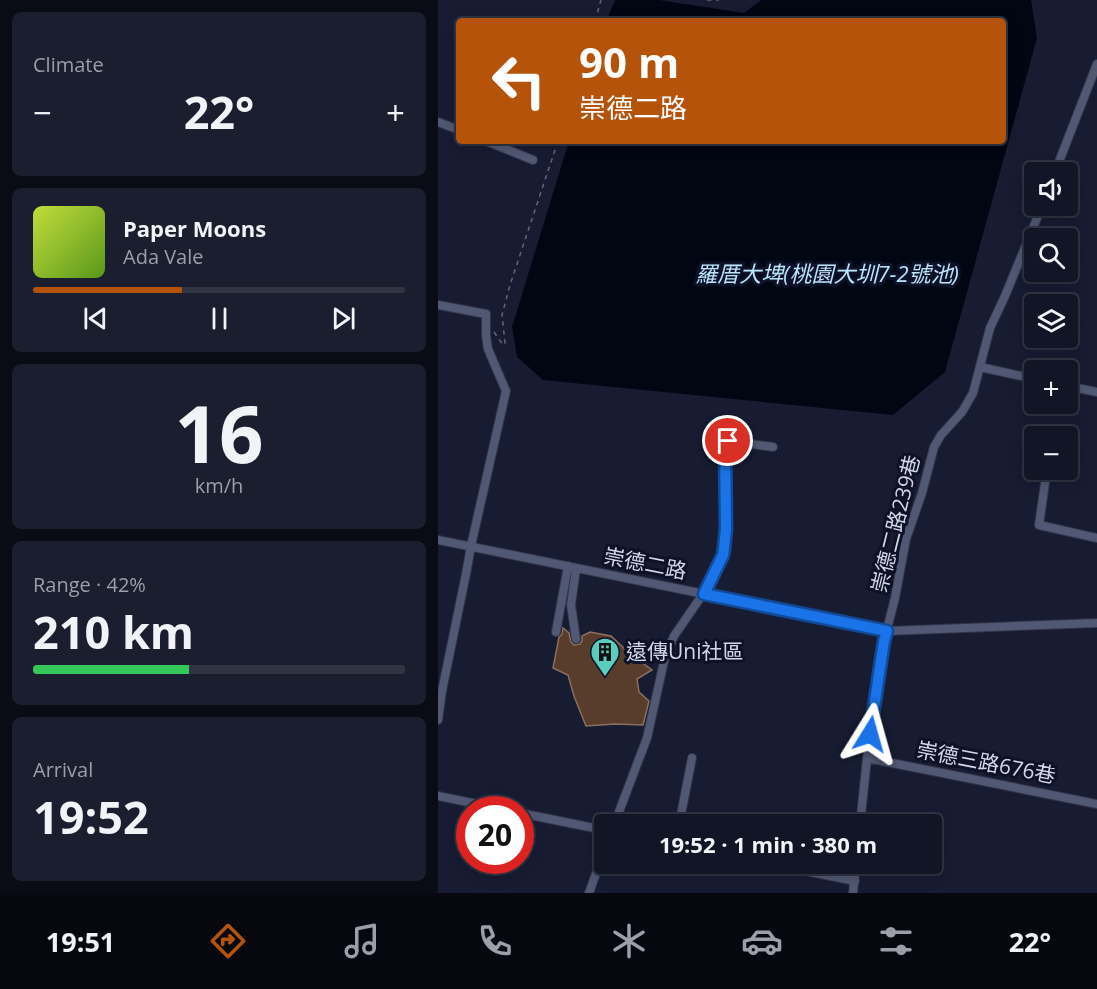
<!DOCTYPE html>
<html lang="en">
<head>
<meta charset="utf-8">
<style>
	:root { --surface:#111526; --page:#1a1e2e; --text:#f1f3f6; --muted:#9c9fa7; --line:#303443; --accent:#b45309 }
	body { margin:0; font-family:"Open Sans","Noto Sans TC",sans-serif; background:var(--page); color:var(--text); height:100vh; display:flex; flex-direction:column; font-size:22px; white-space:nowrap }
	* { box-sizing:border-box; margin:0 }
	p { font-size:20px; color:var(--muted) }
	.icon { flex:none; width:33px; height:33px; fill:none; stroke:currentColor; stroke-width:2; stroke-linecap:round; stroke-linejoin:round }
	.map { position:relative; flex:1; overflow:hidden }
	.side { display:flex; flex-direction:column; gap:12px; padding:12px; background:#090c15; width:438px }
	.side>* { flex:none }
	.hud { position:absolute; left:18px; top:18px; width:550px; height:126px; border-radius:6px; box-shadow:0 3px 15px #0003,0 0 0 2px var(--line); background:#b45309; color:#fff; overflow:hidden }
	.tools { position:absolute; left:586px; top:162px; display:grid; gap:12px }
	.tools a { display:grid; place-items:center; width:54px; height:54px; border-radius:6px; background:var(--surface); box-shadow:0 3px 15px #0003,0 0 0 2px var(--line); font-size:30px }
	.speed { position:absolute; left:18px; top:796px; display:flex; gap:12px; font-size:30px; font-weight:700; text-align:center }
	.speed>* { display:grid; place-content:center; width:78px; height:78px; border-radius:50%; background:var(--surface); box-shadow:0 3px 15px #0003,0 0 0 2px var(--line); line-height:1 }
	.speed .limit { border:9px solid #d22; background:#fff; color:#111 }
	.pin { position:absolute; display:grid; place-items:center; width:51px; height:51px; color:#fff; margin:-26px; border:3px solid #fff; border-radius:50%; box-shadow:0 2px 6px #0007 }
	.me { position:absolute; width:66px; margin:-33px; rotate:8deg; stroke-linejoin:round; filter:drop-shadow(0 0 4px #0008) }
	.turn { display:flex; align-items:center; gap:21px; height:126px; padding:0 24px; font-size:27px }
	.turn .icon { width:78px; height:78px; stroke-width:2.5 }
	.turn b { display:block; font-size:42px; line-height:51px }
	.big { font-size:45px; font-weight:700; line-height:1.1 }
	.side .card { flex:1; display:flex; flex-direction:column; justify-content:center; gap:9px; min-width:0; padding:0 21px; border-radius:9px; background:var(--page) }
	.side .dial { align-items:center; gap:0 }
	.dial b { font-size:78px; line-height:1 }
	.song { display:flex; align-items:center; gap:18px }
	.cover { width:72px; height:72px; border-radius:9px; background:linear-gradient(135deg,hsl(70 70% 55%),hsl(90 70% 35%)) }
	.played { height:6px; border-radius:3px; background:linear-gradient(90deg,var(--accent) 40%,var(--line) 40%) }
	.keys { display:flex; justify-content:space-around; direction:ltr }
	.heat { display:flex; justify-content:space-between; align-items:center; font-size:33px; direction:ltr }
	.charge { height:9px; border-radius:4px; background:linear-gradient(90deg,#34c759 42%,var(--line) 0) }
	.trip { position:absolute; left:156px; top:814px; width:348px; height:60px; border-radius:6px; background:var(--surface); box-shadow:0 3px 15px #0003,0 0 0 2px var(--line); font-weight:700; line-height:60px; text-align:center }
	.menu { display:flex; height:96px; justify-content:space-around; align-items:center; background:#07080f; color:var(--muted) }
	.menu .icon { width:42px; height:42px }
	.menu .current { color:var(--accent) }
	.menu b { font-size:27px; color:var(--text) }
	main { display:flex; flex:1; min-height:0 }
	.map>svg:first-child { display:block }
	.water { fill:#000712 }
	.building { fill:#583d2d; stroke:#8c6e5d; stroke-width:1.5 }
	.lines { fill:none; stroke-linecap:round; stroke-linejoin:round }
	.minor-casing { stroke:#323447; stroke-width:10 }
	.path { stroke:#61667a; stroke-width:1.5; stroke-dasharray:4.5 4.5; stroke-linecap:butt }
	.minor { stroke:#515874; stroke-width:8 }
	.route-casing { stroke:#114b97; stroke-width:15 }
	.route { stroke:#1a73e8; stroke-width:10 }
	.labels { text-anchor:middle; stroke-width:6; stroke-linejoin:round; paint-order:stroke }
	.street-label { font-size:21px; fill:#d3d7e8; stroke:#0e1229 }
	.poi-label { font-size:21px; fill:#d3d7e8; stroke:#0e1229; text-anchor:start }
	.water-label { font-size:22px; font-style:italic; fill:#bbe4fa; stroke:#0e1229 }
</style>
</head>
<body>
<main>
<section class="side">
<div class="card"><p>Climate</p>
<div class="heat"><a>−</a><b class="big">22°</b><a>+</a></div>
</div>
<div class="card">
<div class="song"><i class="cover"></i><div><b>Paper Moons</b><p>Ada Vale</p></div></div>
<div class="played"></div>
<div class="keys"><svg class="icon" aria-label="previous" viewBox="0 0 24 24"><path d="M18 5L8 12l10 7zM5 5v14"/></svg><svg class="icon" aria-label="pause" viewBox="0 0 24 24"><path d="M8 5v14M16 5v14"/></svg><svg class="icon" aria-label="next" viewBox="0 0 24 24"><path d="M6 5l10 7-10 7zM19 5v14"/></svg></div>
</div>
<div class="card dial"><b>16</b><p>km/h</p></div>
<div class="card"><p>Range · 42%</p><b class="big">210 km</b><div class="charge"></div></div>
<div class="card"><p>Arrival</p><b class="big">19:52</b></div>
</section>
<div class="map">
<svg width="659" height="893" viewBox="0 0 659 893">
	<rect width="100%" height="100%" fill="#171c33"/>
	<path class="water" d="M177,0H221L306,13L323,0H593L599,38L507,372L455,415L105,380L79,357L74,327L131,141H566V21H168Z"/>
	<path class="building" d="M125,628L131,633L133,642L136,645L142,644L144,641V636L152,632L173,636L191,653L214,670L199,679L201,692L211,701L205,725L177,724L148,726L136,696L130,675L115,668L121,637L124,634Z"/>
	<g class="lines">
		<g class="minor-casing">
			<path id="minor" d="M0,122L21,130
				M48,141L95,160
				M617,172L659,64
				M0,305L48,314V336L50,349L68,391L33,546L28,574L4,691L0,720
				M542,367L597,379
				M630,386L659,392
				M608,476L601,525L659,538
				M0,540L449,631L659,623
				M138,569L133,605L138,639
				M118,632L130,566
				M429,758L659,804
				M0,796L68,810
				M82,813L166,830
				M176,825L209,738L227,657L236,636L265,594L285,555L288,529L287,441H290L335,447
				M241,825L254,758
				M422,825L429,758L446,641L457,598L468,539L484,493L496,447L503,435L524,412L535,393L552,328L567,296L604,206
				M333,864L417,881
				M231,867L232,864
				M151,893L166,851
				M415,893L418,864"/>
		</g>
		<path class="path" d="M269,0H281
			M157,21L163,0
			M56,332L65,345L67,343L64,315L72,285L120,141"/>
		<use href="#minor" class="minor"/>
	</g>
	<g class="lines">
		<g class="route-casing">
			<path id="route" d="M290,441H287L288,529L286,548L285,555L266,594L449,631L446,641L432,734"/>
		</g>
		<use href="#route" class="route"/>
	</g>
	<defs>
		<g id="building-pin" transform="scale(1.5)"><path d="M0 17L-7.5 6A9.5 9.5 0 1 1 7.5 6Z" fill="#5acebd" stroke="#0e1229"/><path d="M-4-6H4V6H1V3H-1V6H-4ZM-2.5-4.3h1.7v1.8h-1.7ZM.8-4.3h1.7v1.8H.8ZM-2.5-1h1.7V.8h-1.7ZM.8-1h1.7V.8H.8Z" fill="#111"/></g>
	</defs>
	<g fill-rule="evenodd">
		<use href="#building-pin" x="167" y="652"/>
	</g>
	<g class="labels">
		<g class="street-label">
			<text transform="translate(458 524) rotate(-76)" y="7">崇德二路239巷</text>
			<text transform="translate(207 564) rotate(11)" y="7">崇德二路</text>
			<text transform="translate(548 763) rotate(11)" y="7">崇德三路676巷</text>
		</g>
		<g class="poi-label">
			<text x="188" y="659">遠傳Uni社區</text>
		</g>
		<g class="water-label">
			<text x="389" y="282">羅厝大埤(桃園大圳7-2號池)</text>
		</g>
	</g>
</svg>
<div class="tools">
<a><svg class="icon" aria-label="sound" viewBox="0 0 24 24"><path d="M4 9h4l5-4v14l-5-4H4zM17 9q2 3 0 6"/></svg></a>
<a><svg class="icon" aria-label="search" viewBox="0 0 24 24"><circle cx="10" cy="10" r="6"/><path d="M15 15l6 6"/></svg></a>
<a><svg class="icon" aria-label="layers" viewBox="0 0 24 24"><path d="M12 4l9 5-9 5-9-5zM3 14l9 5 9-5"/></svg></a>
<a>+</a>
<a>−</a>
</div>
<div class="speed"><div class="limit">20</div></div>
<div class="pin" style="left:290px;top:441px;background:#d93025"><svg class="icon" aria-label="arrive" viewBox="0 0 24 24"><path d="M6 21V4h12l-3 4 3 4H6"/></svg></div>
<svg class="me" style="left:432px;top:734px" viewBox="-20 -20 40 40"><path d="M0-17L14 15 0 8-14 15z" fill="#1a73e8" stroke="#fff" stroke-width="4"/></svg>
<div class="trip">19:52 · 1 min · 380 m</div>
<div class="hud">
<div class="turn"><svg class="icon" aria-label="left" viewBox="0 0 24 24"><path d="M17 20v-9H6M10 6l-5 5 5 5"/></svg><div><b>90 m</b>崇德二路</div></div>
</div>
</div>
</main>
<nav class="menu">
<b>19:51</b>
<svg class="icon current" aria-label="directions" viewBox="0 0 24 24"><path d="M12 3l9 9-9 9-9-9zM9 14v-3h6M13 9l2 2-2 2"/></svg>
<svg class="icon" aria-label="music" viewBox="0 0 24 24"><path d="M9 18V5l10-2v13"/><circle cx="6" cy="18" r="3"/><circle cx="16" cy="16" r="3"/></svg>
<svg class="icon" aria-label="phone" viewBox="0 0 24 24"><path d="M5 4h4l2 5-3 2q2 4 5 5l2-3 5 2v4C11 20 4 13 5 4z"/></svg>
<svg class="icon" aria-label="climate" viewBox="0 0 24 24"><path d="M12 3v18M4 7l16 10M4 17L20 7"/></svg>
<svg class="icon" aria-label="car" viewBox="0 0 24 24"><path d="M5 17H2v-5l4-1 3-4h7l3 4 3 1v5h-3M9 17h6M6 11h13"/><circle cx="7" cy="17" r="2"/><circle cx="17" cy="17" r="2"/></svg>
<svg class="icon" aria-label="filters" viewBox="0 0 24 24"><path d="M4 7h16M4 17h16"/><circle cx="9" cy="7" r="2"/><circle cx="15" cy="17" r="2"/></svg>
<b>22°</b>
</nav>
</body>
</html>
